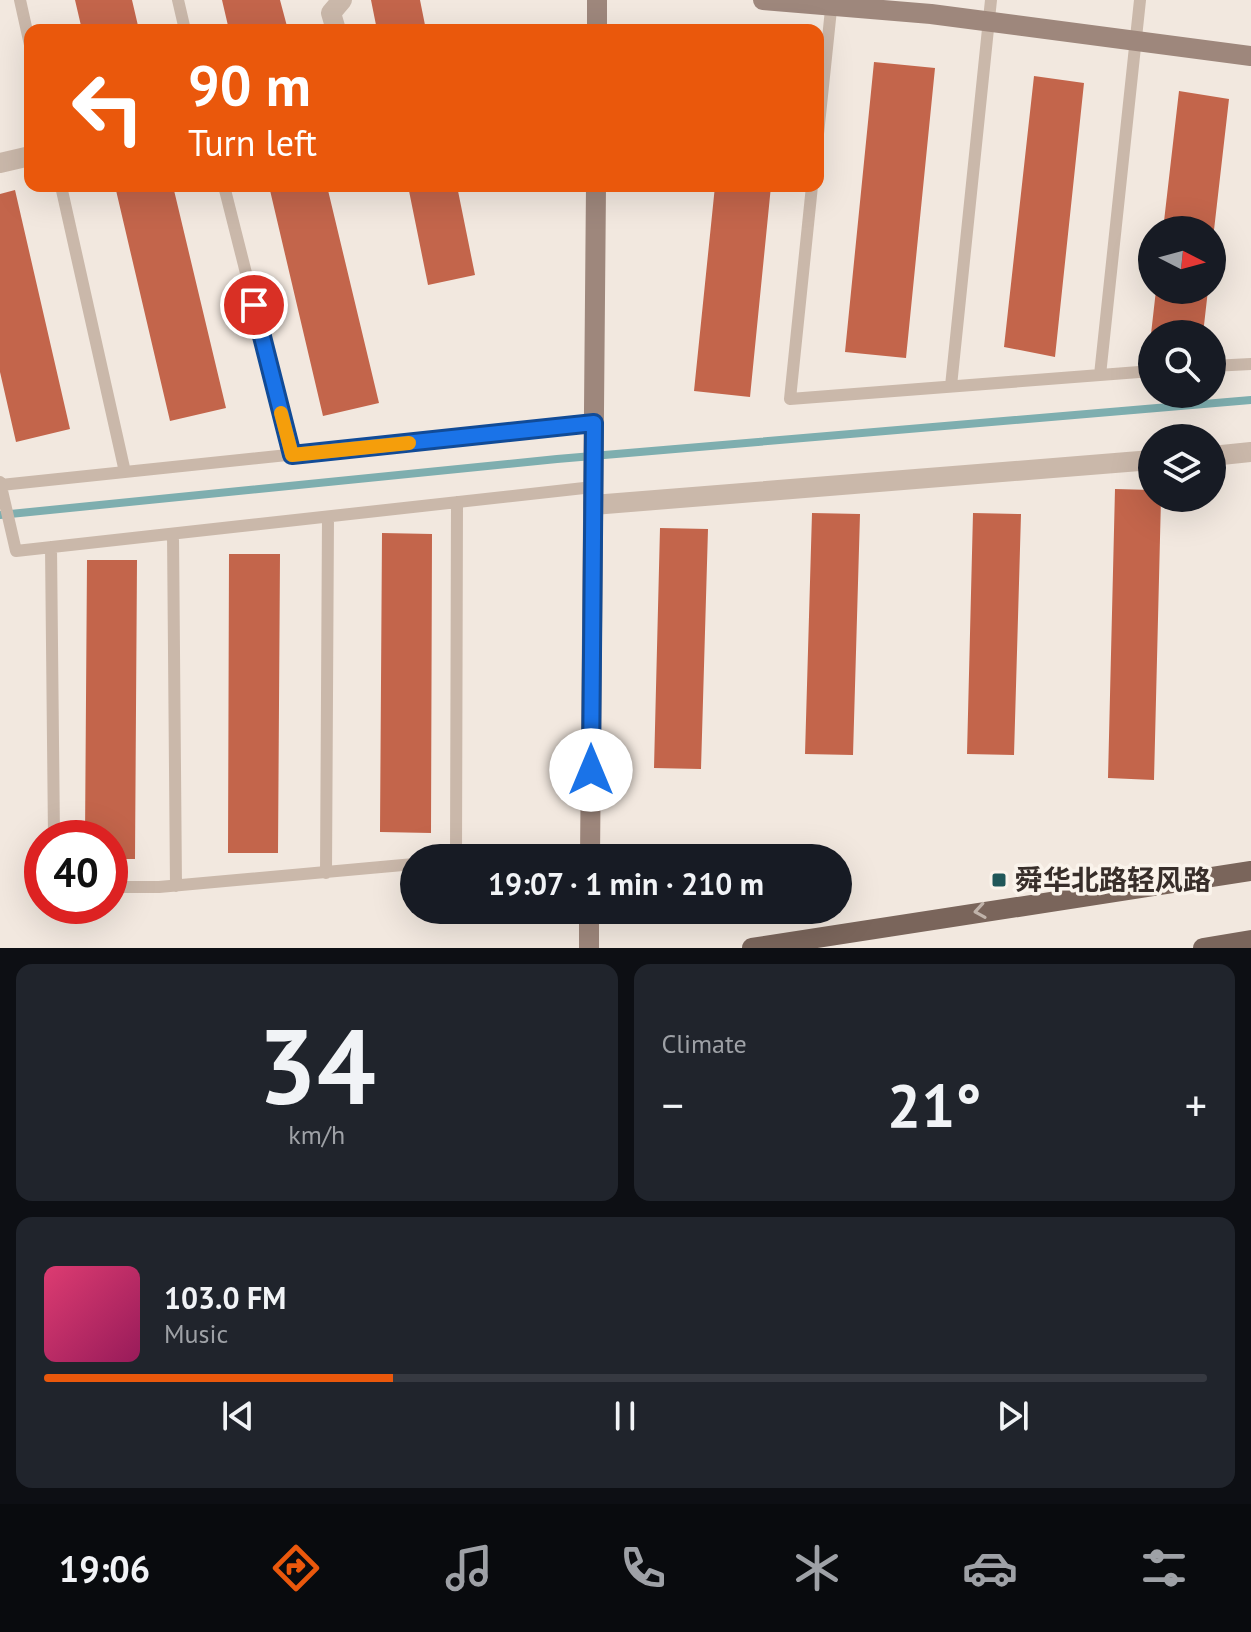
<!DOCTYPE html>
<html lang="en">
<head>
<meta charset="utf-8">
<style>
	:root { --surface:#171b24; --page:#20242c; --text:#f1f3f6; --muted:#9ea1a6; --line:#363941; --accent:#ea580c }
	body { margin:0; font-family:"PT Sans","Noto Sans SC",sans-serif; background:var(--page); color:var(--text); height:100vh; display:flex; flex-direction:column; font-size:30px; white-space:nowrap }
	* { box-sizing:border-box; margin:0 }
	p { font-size:26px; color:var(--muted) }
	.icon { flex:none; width:44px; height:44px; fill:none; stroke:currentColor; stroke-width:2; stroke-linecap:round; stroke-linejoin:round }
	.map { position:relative; height:948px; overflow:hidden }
	.panel { display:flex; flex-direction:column; gap:16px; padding:16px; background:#0d0f14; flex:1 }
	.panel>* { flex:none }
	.banner { position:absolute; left:24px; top:24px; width:800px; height:168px; border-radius:16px; box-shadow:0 8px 32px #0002; background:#ea580c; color:#fff; overflow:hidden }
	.needle { width:52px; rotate:96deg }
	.controls { position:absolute; left:1138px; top:216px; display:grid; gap:16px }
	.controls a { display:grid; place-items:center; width:88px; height:88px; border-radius:50%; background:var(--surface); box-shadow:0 8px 32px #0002; font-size:40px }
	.speed { position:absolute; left:24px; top:820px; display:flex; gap:16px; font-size:40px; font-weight:700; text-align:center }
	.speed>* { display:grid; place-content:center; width:104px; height:104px; border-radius:50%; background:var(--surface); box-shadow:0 8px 32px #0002; line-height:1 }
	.speed .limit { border:12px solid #d22; background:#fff; color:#111 }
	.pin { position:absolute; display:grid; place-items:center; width:68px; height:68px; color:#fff; margin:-34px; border:4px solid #fff; border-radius:50%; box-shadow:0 2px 8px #0007 }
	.me { position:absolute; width:88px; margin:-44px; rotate:0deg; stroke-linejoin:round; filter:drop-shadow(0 0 6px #0008) }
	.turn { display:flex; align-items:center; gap:28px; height:168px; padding:0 32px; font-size:36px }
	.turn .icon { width:104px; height:104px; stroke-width:2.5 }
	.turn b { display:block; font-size:56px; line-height:68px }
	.big { font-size:60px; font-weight:800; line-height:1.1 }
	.panel .widget { flex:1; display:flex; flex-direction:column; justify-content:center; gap:12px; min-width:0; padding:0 28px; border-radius:16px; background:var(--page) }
	.panel .dial { align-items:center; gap:0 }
	.dial b { font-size:104px; line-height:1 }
	.song { display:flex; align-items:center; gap:24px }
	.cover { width:96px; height:96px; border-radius:12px; background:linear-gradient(135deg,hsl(340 70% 55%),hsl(330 70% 35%)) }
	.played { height:8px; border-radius:4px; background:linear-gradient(90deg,var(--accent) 30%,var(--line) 30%) }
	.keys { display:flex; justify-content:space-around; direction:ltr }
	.heat { display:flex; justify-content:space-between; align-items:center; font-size:44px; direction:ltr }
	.panel .tiles { flex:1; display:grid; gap:16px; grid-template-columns:1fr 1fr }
	.widget:last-child { grid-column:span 2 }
	.trip { position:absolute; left:400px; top:844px; width:452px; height:80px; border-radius:40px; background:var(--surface); box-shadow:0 8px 32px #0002; font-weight:800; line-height:80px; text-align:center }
	.tabs { display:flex; height:128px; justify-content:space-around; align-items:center; background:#090b0e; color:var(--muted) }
	.tabs .icon { width:56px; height:56px }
	.tabs .on { color:var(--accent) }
	.tabs b { font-size:36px; color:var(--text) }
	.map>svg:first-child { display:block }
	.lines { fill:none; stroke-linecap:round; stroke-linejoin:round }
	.stream { stroke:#7eaeaf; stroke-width:8 }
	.building { fill:#c3654b }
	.lane { stroke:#cab8aa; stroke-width:12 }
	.street { stroke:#cab8aa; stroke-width:20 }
	.secondary { stroke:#9e877c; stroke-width:20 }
	.primary { stroke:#7a655b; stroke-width:20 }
	.oneway { stroke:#c0b3aa }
	.route-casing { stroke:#114b97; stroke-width:20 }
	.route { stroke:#1a73e8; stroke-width:14 }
	.slow { stroke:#f59e0b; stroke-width:14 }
	.poi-dot { fill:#205759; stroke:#faf3eb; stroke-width:3 }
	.labels { text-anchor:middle; stroke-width:7; stroke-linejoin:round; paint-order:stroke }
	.poi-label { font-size:28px; font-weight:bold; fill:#382e2a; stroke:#faf3eb; text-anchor:start }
</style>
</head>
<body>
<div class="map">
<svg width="1251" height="948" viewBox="0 0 1251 948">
	<rect width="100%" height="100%" fill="#f2e8df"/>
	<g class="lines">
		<path class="stream" d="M0,515L557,459L1251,400"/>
	</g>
	<path class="building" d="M75,0H132L139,30H82Z
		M222,0H280L288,30H229Z
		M371,0H420L426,30H377Z
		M874,62L935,68L906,358L845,352Z
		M1034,76L1084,83L1055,357L1004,347Z
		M1179,91L1229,99L1214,230H1163Z
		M115,186H173L226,408L170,421Z
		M269,186H327L379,403L323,416Z
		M408,186H457L475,275L428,285Z
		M715,186H771L750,397L694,391Z
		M15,190L70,429L16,442L0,372V194Z
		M1156,290H1208L1203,334H1151Z
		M1115,489L1152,490V498H1161L1154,780L1108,778Z
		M812,513L860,514L853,755L805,754Z
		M973,513L1021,514L1014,755L967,754Z
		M660,528L708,529L701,769L654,768Z
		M382,533L432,534L431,833L380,832Z
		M229,554H280L278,853H228Z
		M87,560H137L135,859H110V838H85Z"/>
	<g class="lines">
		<path class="lane" d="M20,0L30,45
			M178,0L185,30
			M818,134L832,0
			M61,186L125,472
			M224,186L292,455
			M812,186L790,399L1152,371
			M1212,366L1251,364
			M1100,375L1140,0
			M951,386L991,0
			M0,482L16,551L593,487
			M1,485L594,423
			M173,534L176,886
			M51,547L54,838
			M456,858L457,502
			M326,873L328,517
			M110,887H159L414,864"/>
		<path class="street" d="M336,30L331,13L342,0
			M0,163L30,156
			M1212,456L1251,452
			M593,505L1152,460"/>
		<path class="secondary" d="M763,0L931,14L1251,56
			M597,30V0
			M590,858L596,186
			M589,948V910"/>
		<path class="primary" d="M752,948L1251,871
			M1203,948L1251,940"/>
	</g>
	<defs><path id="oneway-chevron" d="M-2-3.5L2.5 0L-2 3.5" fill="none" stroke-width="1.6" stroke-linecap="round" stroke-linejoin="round" transform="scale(2)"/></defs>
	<use class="oneway" href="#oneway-chevron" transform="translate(980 911) rotate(171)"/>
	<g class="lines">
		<g class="route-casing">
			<path id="route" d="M254,305L292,455L594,423L591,770"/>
		</g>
		<use href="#route" class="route"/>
		<path class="slow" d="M281,413L292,455L409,443"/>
	</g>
	<rect class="poi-dot" x="991" y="872" width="16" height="16" rx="4"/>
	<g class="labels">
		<g class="poi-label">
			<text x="1015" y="890">舜华北路轻风路</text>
		</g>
	</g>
</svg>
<div class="controls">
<a><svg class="needle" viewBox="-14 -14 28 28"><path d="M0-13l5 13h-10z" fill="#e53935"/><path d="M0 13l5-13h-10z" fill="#9ea1a6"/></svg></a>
<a><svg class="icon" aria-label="search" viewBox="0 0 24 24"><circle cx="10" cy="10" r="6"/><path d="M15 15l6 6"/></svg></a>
<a><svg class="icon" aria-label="layers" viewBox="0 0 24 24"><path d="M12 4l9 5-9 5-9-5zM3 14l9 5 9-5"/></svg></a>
</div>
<div class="speed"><div class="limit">40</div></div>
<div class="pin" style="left:254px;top:305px;background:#d93025"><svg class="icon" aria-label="arrive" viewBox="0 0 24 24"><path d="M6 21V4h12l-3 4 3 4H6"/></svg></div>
<svg class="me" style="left:591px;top:770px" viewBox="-20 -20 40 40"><circle r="19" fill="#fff"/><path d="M0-13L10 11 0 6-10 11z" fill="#1a73e8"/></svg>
<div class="trip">19:07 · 1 min · 210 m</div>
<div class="banner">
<div class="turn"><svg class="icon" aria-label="left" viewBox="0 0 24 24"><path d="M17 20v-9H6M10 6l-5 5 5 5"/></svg><div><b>90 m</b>Turn left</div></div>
</div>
</div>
<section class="panel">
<div class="tiles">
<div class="widget dial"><b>34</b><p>km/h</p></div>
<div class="widget"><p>Climate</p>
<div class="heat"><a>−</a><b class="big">21°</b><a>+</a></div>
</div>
<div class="widget">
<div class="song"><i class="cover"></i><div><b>103.0 FM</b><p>Music</p></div></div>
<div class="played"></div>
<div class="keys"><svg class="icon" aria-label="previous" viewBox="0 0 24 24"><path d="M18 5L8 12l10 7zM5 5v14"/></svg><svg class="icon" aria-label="pause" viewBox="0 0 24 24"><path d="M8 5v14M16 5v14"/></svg><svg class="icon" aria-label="next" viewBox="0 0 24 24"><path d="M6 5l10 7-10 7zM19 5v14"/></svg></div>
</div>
</div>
</section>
<nav class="tabs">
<b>19:06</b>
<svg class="icon on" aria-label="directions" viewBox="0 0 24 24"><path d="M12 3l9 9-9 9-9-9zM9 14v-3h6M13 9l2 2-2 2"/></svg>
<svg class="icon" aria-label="music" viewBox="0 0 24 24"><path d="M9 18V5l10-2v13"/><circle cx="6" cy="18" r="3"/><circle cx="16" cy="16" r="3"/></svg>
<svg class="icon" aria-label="phone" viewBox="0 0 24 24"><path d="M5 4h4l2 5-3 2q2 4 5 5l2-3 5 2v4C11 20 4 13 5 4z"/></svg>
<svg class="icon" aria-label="climate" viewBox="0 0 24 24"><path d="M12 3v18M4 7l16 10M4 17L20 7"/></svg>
<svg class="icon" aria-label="car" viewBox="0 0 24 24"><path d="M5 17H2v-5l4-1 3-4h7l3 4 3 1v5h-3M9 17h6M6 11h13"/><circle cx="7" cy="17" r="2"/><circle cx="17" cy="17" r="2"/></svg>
<svg class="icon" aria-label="filters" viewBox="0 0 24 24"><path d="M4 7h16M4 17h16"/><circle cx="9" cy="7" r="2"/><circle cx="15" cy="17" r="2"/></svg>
</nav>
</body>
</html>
